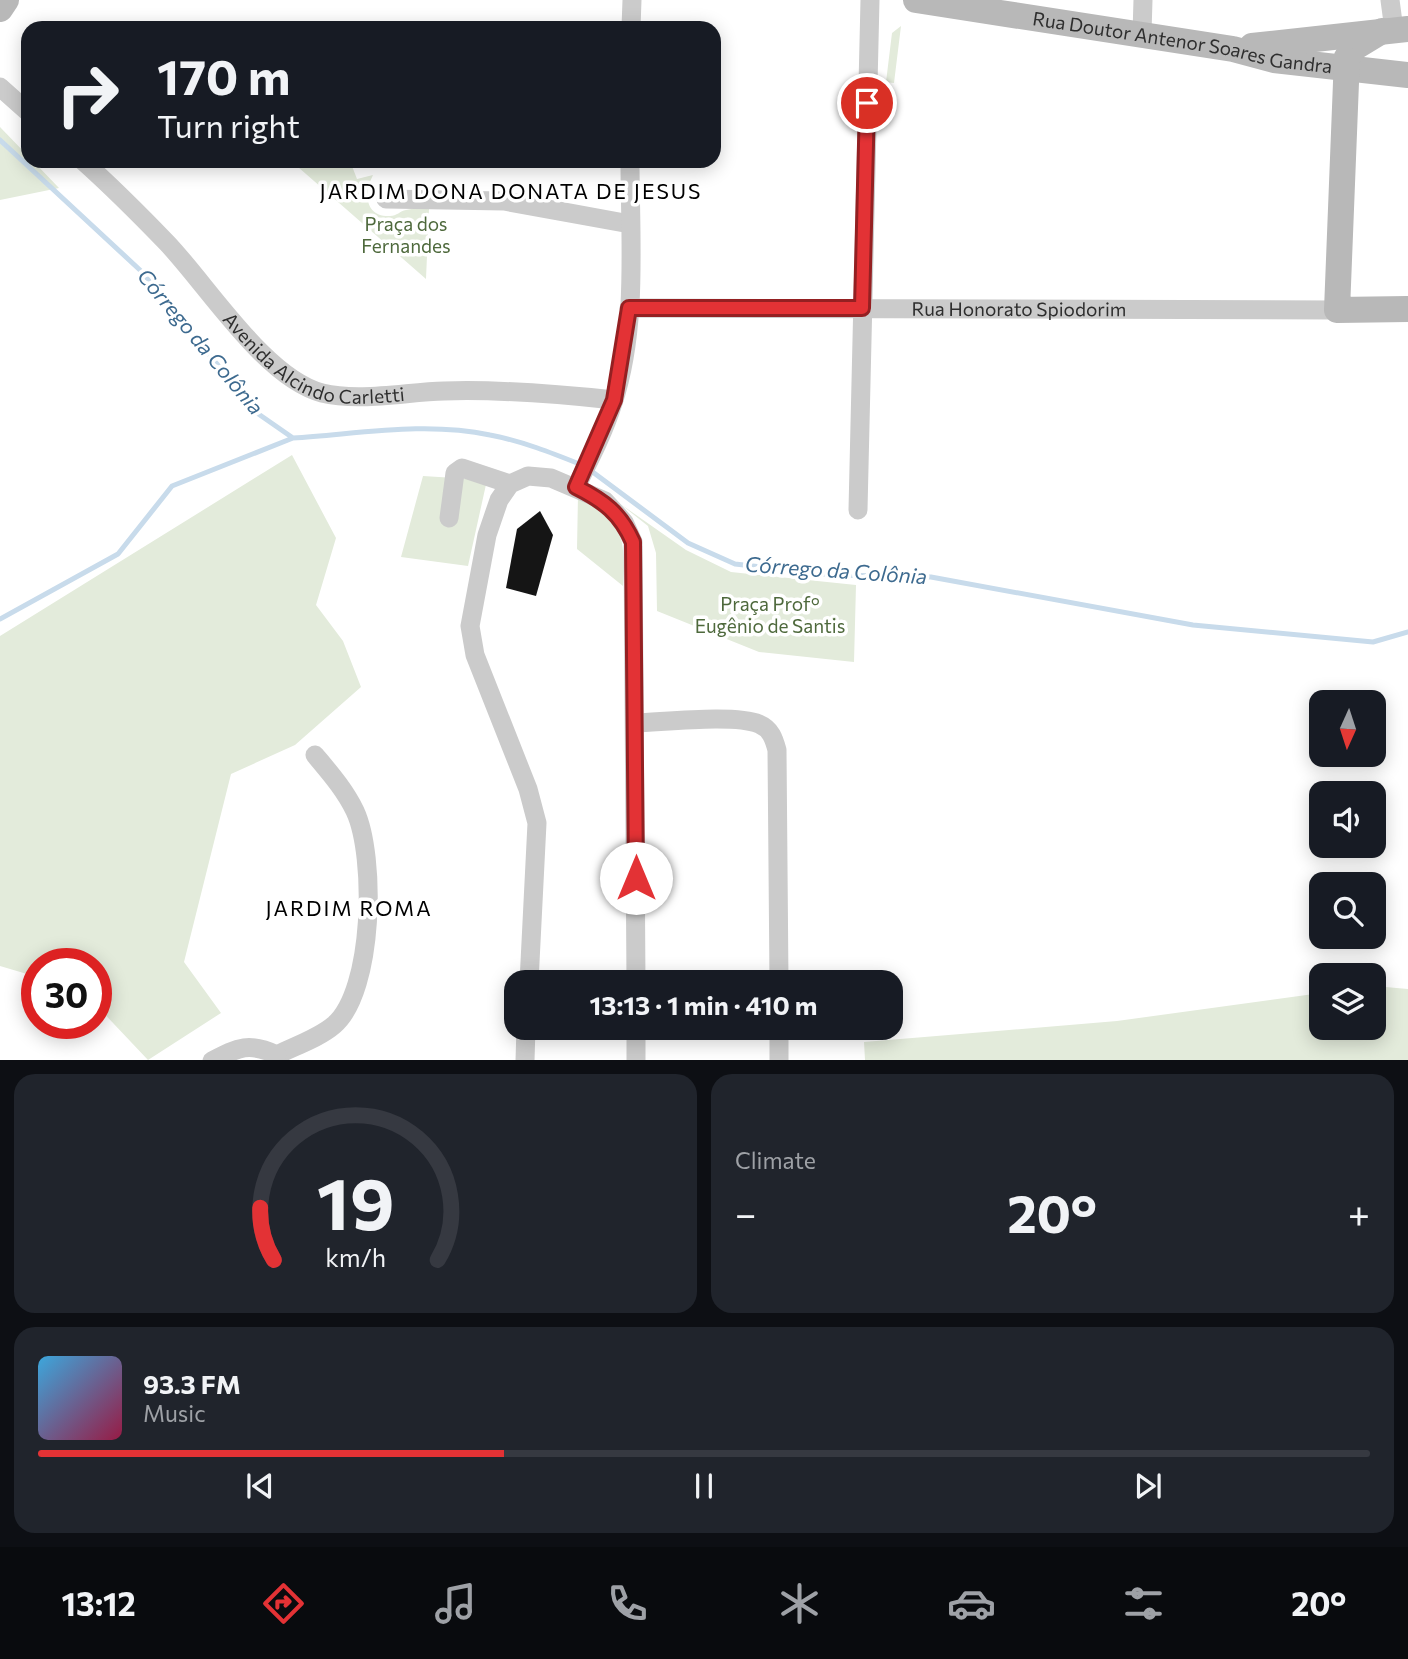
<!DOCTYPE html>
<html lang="en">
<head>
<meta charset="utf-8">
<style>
	:root { --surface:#171b24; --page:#20242c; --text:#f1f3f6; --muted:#9ea1a6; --line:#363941; --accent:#e33235 }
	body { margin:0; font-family:Commissioner,sans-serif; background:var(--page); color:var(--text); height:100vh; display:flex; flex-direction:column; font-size:26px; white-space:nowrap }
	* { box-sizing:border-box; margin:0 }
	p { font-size:23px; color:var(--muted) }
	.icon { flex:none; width:38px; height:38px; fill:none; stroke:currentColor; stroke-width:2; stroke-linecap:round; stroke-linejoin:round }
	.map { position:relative; height:1060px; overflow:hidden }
	.side { display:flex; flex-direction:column; gap:14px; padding:14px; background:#0d0f14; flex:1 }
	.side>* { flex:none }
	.top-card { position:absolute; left:21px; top:21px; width:700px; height:147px; border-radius:21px; box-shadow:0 4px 18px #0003; background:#171b24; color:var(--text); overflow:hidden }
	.needle { width:46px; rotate:183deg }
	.fabs { position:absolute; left:1309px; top:690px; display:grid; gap:14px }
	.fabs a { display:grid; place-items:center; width:77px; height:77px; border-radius:14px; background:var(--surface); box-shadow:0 4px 18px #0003; font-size:35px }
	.speed { position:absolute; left:21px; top:948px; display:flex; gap:14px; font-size:35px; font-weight:700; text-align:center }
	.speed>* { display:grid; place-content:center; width:91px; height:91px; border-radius:50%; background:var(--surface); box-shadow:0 4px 18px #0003; line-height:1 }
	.speed .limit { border:10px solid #d22; background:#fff; color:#111 }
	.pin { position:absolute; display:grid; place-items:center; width:60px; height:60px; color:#fff; margin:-30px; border:4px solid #fff; border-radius:50%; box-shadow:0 2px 7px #0007 }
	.me { position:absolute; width:77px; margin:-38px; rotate:0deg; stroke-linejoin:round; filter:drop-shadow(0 0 5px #0008) }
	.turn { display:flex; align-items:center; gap:24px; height:147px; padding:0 21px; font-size:32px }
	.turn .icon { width:91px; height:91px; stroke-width:2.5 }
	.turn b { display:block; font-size:49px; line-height:60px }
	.big { font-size:52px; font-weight:700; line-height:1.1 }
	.side .tile { flex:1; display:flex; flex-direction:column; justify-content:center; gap:10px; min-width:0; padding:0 24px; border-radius:21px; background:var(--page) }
	.side .dial { align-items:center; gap:0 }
	.dial svg { height:182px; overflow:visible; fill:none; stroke:var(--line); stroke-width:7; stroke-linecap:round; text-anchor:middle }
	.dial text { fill:var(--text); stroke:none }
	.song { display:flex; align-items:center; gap:21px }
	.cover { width:84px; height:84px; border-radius:10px; background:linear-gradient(135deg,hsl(200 70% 55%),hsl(340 70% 35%)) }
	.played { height:7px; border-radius:4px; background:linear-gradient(90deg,var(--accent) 35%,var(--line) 35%) }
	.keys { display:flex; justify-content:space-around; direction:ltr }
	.heat { display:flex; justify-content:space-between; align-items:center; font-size:38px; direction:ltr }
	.side .tiles { flex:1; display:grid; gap:14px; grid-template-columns:1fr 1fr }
	.tile:last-child { grid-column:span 2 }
	.trip { position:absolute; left:504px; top:970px; width:399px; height:70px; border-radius:21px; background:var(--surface); box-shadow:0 4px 18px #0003; font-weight:700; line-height:70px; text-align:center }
	.menu { display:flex; height:112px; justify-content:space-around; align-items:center; background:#090b0e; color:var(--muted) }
	.menu .icon { width:49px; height:49px }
	.menu .current { color:var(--accent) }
	.menu b { font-size:32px; color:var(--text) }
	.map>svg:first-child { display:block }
	.green { fill:#e3ebdb }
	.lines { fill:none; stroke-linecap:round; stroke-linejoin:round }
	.stream { stroke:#c8dbeb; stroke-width:5 }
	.building { fill:#151515 }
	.street { stroke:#cbcbcb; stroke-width:19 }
	.secondary { stroke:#b8b8b8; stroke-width:26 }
	.route-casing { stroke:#942022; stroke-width:18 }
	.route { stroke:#e33235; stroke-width:12 }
	.labels { text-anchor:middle; stroke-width:7; stroke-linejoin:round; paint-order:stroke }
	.street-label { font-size:19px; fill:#2e2e2e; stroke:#fff }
	.park-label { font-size:19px; fill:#4e693c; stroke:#fff }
	.neighbourhood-label { font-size:21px; letter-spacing:2px; fill:#000; stroke:#fff }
	.water-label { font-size:21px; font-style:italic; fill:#3d6a8f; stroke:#fff }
</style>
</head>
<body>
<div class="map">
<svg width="1408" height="1061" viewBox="0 0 1408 1061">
	<rect width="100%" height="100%" fill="#fff"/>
	<path class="green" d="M901,26L894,83L886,82L892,33Z
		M0,127L28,156V161H33L59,188L0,200Z
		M296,161H350L357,179L373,175C364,192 364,217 390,216C397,216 400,211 406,210C413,208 422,209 429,209L426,279L298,167Z
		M292,455L336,538L316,605L343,641L361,687L295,745L231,774L184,962L221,1013L148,1060L96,1005V964H37V977L0,966V636Z
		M423,476L487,480L468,566L401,557Z
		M578,495C623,514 626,542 623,586L577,549Z
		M619,503L686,550L731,572L856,585L854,662L759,652L657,611L656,553L648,526Z
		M1374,986L1408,989V1060H865L864,1042L1117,1021L1321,993V1027H1374Z"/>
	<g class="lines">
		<path class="stream" d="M0,140L141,271L257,413L293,438C358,434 425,421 490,435C522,441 552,453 582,465
			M590,470L688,543L735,564L833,575L931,577L1193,625L1373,642L1408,632
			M0,619L118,554L172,486L293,438"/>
	</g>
	<path class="building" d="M540,511L553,535L536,596L506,588L517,529Z"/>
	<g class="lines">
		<g class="street">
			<path d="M1390,0L1394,30"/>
			<path d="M631,28L632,0"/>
			<path d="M1142,33L1143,0"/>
			<path d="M0,87L28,112"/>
			<path id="s1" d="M83,161C112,187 140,215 167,243C208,286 265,378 322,393C359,402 406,392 444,391C501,389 558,394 614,400"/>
			<path d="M386,199L504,201L630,224"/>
			<path id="s2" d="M629,308L1337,310"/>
			<path d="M576,487C590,459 604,432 613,403C638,327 630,240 630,161"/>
			<path d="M858,510L870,0"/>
			<path d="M449,518L455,473L462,468L510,484"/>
			<path d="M636,723C665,722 735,714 759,724C771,729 774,739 777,750L779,982"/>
			<path d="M529,982L537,823L528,789L475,655L470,626L487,535L499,500L510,484L528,476L551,478L605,501L624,522L633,542L636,982"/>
			<path d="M779,1027V1061"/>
			<path d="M277,1055C295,1046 319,1038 334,1025C374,991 376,856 355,811C345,790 330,773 315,755"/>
			<path d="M212,1061C239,1047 249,1042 277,1055"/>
			<path d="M525,1061L526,1027"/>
			<path d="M636,1061V1027"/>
		</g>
		<g class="secondary">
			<path id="s3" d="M916,0L1233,49L1274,60L1408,75"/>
			<path d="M0,9L6,0"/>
			<path d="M1382,31L1354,48L1347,57L1337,310L1408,309"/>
			<path d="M1252,46L1408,29"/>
		</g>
	</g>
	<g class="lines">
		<g class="route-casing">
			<path id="route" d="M636,878L633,542C620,513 604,501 576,487L614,400L629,308H862L867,103"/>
		</g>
		<use href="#route" class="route"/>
	</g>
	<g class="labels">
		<g class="street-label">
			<text dy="7" stroke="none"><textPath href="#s3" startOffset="270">Rua Doutor Antenor Soares Gandra</textPath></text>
			<text dy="7" stroke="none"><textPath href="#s2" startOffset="390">Rua Honorato Spiodorim</textPath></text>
			<text dy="7" stroke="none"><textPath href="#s1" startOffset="315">Avenida Alcindo Carletti</textPath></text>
		</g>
		<g class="park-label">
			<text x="406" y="231">Praça dos<tspan x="406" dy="22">Fernandes</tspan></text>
			<text x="770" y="611">Praça Profº<tspan x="770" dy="22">Eugênio de Santis</tspan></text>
		</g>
		<g class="neighbourhood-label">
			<text x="511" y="199">JARDIM DONA DONATA DE JESUS</text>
			<text x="349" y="916">JARDIM ROMA</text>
		</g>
		<g class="water-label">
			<text transform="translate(200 342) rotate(50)" y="7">Córrego da Colônia</text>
			<text transform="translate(836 571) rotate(4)" y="7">Córrego da Colônia</text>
		</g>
	</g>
</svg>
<div class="fabs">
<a><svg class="needle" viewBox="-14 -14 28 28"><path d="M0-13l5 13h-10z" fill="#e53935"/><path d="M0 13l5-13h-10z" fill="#9ea1a6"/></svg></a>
<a><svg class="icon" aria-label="sound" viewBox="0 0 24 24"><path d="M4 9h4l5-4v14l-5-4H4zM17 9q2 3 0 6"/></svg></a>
<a><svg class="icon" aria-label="search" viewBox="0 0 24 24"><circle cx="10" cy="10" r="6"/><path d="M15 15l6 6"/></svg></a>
<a><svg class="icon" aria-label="layers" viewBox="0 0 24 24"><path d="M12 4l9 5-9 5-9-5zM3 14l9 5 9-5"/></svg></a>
</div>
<div class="speed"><div class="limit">30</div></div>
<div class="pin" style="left:867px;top:103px;background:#d93025"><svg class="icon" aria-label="arrive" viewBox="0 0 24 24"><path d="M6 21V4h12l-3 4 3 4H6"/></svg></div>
<svg class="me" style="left:636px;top:878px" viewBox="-20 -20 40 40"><circle r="19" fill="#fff"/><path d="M0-13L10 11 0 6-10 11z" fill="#e33235"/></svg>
<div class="trip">13:13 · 1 min · 410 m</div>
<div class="top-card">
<div class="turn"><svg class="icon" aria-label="right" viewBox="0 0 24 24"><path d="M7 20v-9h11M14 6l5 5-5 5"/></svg><div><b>170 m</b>Turn right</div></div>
</div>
</div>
<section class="side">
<div class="tiles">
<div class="tile dial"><svg viewBox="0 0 100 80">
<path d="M14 69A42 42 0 1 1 86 69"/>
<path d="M14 69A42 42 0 0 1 8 46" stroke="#e33235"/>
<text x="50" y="56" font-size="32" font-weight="700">19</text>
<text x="50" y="72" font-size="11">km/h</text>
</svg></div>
<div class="tile"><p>Climate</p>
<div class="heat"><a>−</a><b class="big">20°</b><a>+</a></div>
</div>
<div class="tile">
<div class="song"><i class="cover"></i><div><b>93.3 FM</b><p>Music</p></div></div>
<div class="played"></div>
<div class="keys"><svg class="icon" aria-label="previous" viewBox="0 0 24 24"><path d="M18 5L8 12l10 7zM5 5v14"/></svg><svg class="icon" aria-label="pause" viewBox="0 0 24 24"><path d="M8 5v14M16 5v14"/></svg><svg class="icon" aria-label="next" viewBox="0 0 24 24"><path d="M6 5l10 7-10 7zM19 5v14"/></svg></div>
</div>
</div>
</section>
<nav class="menu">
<b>13:12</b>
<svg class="icon current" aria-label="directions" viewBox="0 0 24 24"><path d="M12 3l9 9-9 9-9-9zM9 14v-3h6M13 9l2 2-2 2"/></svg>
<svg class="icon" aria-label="music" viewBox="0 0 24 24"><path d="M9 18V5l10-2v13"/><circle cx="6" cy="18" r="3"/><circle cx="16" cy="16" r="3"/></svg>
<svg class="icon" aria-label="phone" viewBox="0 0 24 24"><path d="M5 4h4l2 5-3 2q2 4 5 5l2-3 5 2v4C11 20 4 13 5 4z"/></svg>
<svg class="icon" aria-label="climate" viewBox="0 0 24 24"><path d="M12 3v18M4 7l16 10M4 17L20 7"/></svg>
<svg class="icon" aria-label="car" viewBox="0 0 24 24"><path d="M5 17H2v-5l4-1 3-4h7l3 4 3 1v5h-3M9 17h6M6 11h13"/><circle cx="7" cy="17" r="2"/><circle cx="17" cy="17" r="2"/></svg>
<svg class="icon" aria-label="filters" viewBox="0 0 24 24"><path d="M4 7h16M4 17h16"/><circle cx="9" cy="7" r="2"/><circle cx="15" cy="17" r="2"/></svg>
<b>20°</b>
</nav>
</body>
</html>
